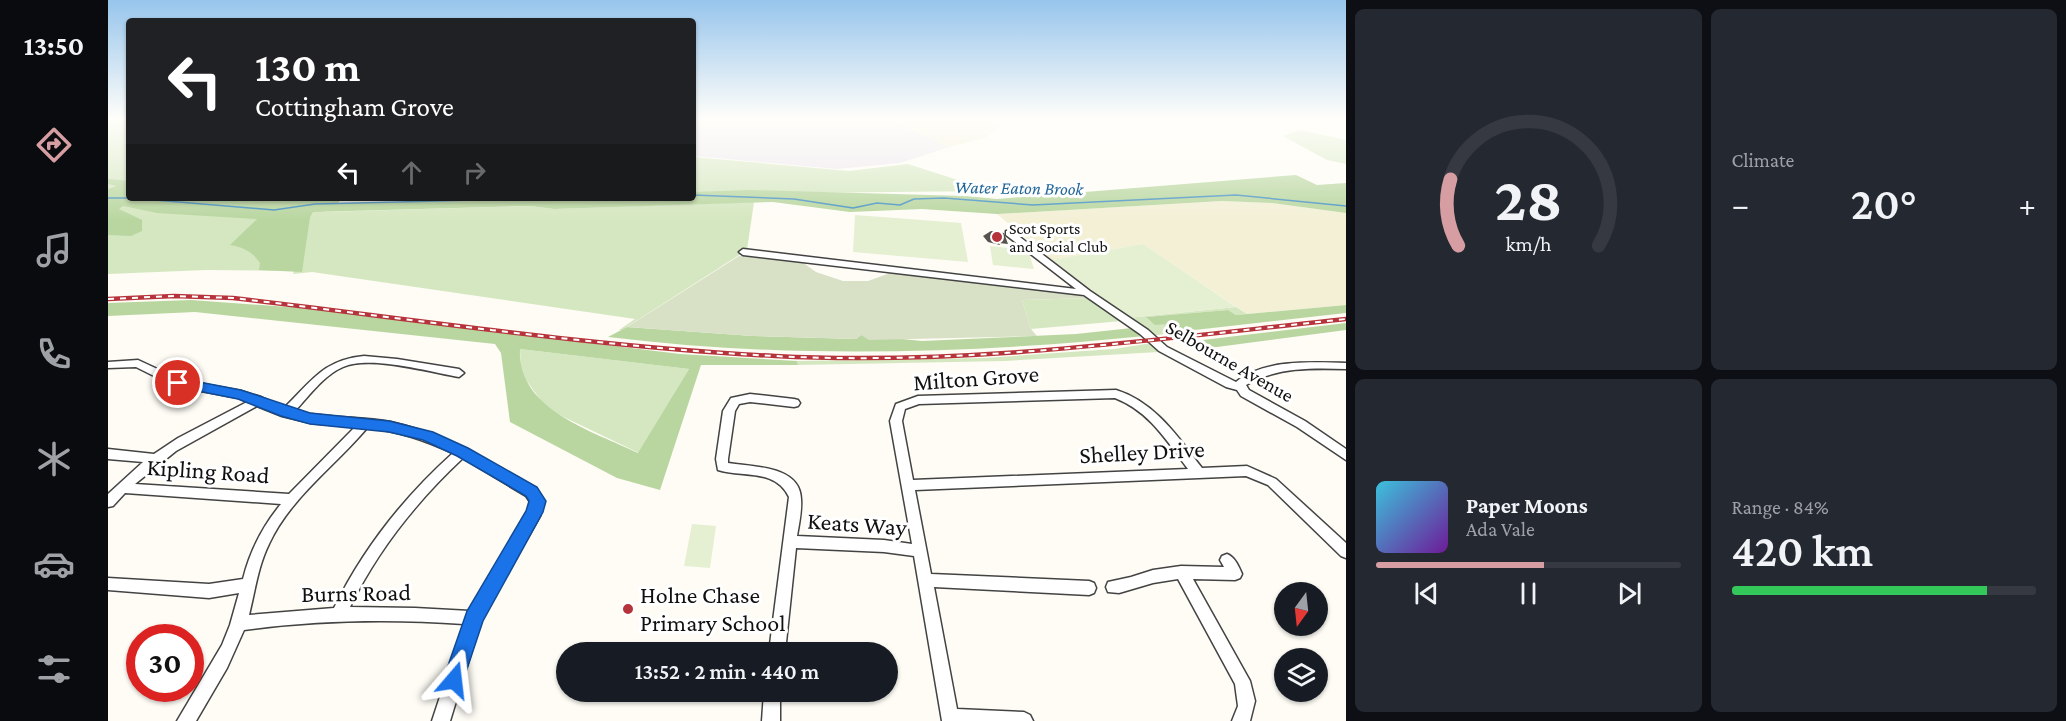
<!DOCTYPE html>
<html lang="en">
<head>
<meta charset="utf-8">
<style>
	:root { --surface:#171b24; --page:#242831; --text:#f1f3f6; --muted:#9ea1a6; --line:#363941; --accent:#d69da2 }
	body { margin:0; font-family:"Crimson Pro",serif; background:var(--page); color:var(--text); height:100vh; display:flex; flex-direction:column; font-size:22px; white-space:nowrap }
	* { box-sizing:border-box; margin:0 }
	p { font-size:20px; color:var(--muted) }
	.icon { flex:none; width:33px; height:33px; fill:none; stroke:currentColor; stroke-width:2; stroke-linecap:round; stroke-linejoin:round }
	.map { position:relative; flex:1; overflow:hidden }
	.drawer { display:flex; flex-direction:column; gap:9px; padding:9px; background:#0d0f14; width:720px }
	.drawer>* { flex:none }
	.top-card { position:absolute; left:18px; top:18px; width:570px; height:183px; border-radius:6px; box-shadow:0 2px 4px #0004; background:#202124; color:#fff; overflow:hidden }
	.needle { width:39px; rotate:195deg }
	.controls { position:absolute; left:1166px; top:582px; display:grid; gap:12px }
	.controls a { display:grid; place-items:center; width:54px; height:54px; border-radius:50%; background:var(--surface); box-shadow:0 2px 4px #0004; font-size:30px }
	.speed { position:absolute; left:18px; top:624px; display:flex; gap:12px; font-size:30px; font-weight:700; text-align:center }
	.speed>* { display:grid; place-content:center; width:78px; height:78px; border-radius:50%; background:var(--surface); box-shadow:0 2px 4px #0004; line-height:1 }
	.speed .limit { border:9px solid #d22; background:#fff; color:#111 }
	.pin { position:absolute; display:grid; place-items:center; width:51px; height:51px; color:#fff; margin:-26px; border:3px solid #fff; border-radius:50%; box-shadow:0 2px 6px #0007 }
	.me { position:absolute; width:66px; margin:-33px; rotate:17deg; stroke-linejoin:round; filter:drop-shadow(0 0 4px #0008) }
	.turn { display:flex; align-items:center; gap:21px; height:126px; padding:0 30px; font-size:27px }
	.turn .icon { width:78px; height:78px; stroke-width:2.5 }
	.turn b { display:block; font-size:42px; line-height:51px }
	.lanes { display:flex; align-items:center; height:57px; padding:0 30px; background:#0003; justify-content:center; gap:30px; direction:ltr }
	.lanes .off { opacity:.35 }
	.big { font-size:45px; font-weight:600; line-height:1.1 }
	.drawer .card { flex:1; display:flex; flex-direction:column; justify-content:center; gap:9px; min-width:0; padding:0 21px; border-radius:9px; background:var(--page) }
	.drawer .dial { align-items:center; gap:0 }
	.dial svg { height:156px; overflow:visible; fill:none; stroke:var(--line); stroke-width:7; stroke-linecap:round; text-anchor:middle }
	.dial text { fill:var(--text); stroke:none }
	.song { display:flex; align-items:center; gap:18px }
	.cover { width:72px; height:72px; border-radius:9px; background:linear-gradient(135deg,hsl(190 70% 55%),hsl(280 70% 35%)) }
	.played { height:6px; border-radius:3px; background:linear-gradient(90deg,var(--accent) 55%,var(--line) 55%) }
	.keys { display:flex; justify-content:space-around; direction:ltr }
	.heat { display:flex; justify-content:space-between; align-items:center; font-size:33px; direction:ltr }
	.charge { height:9px; border-radius:4px; background:linear-gradient(90deg,#34c759 84%,var(--line) 0) }
	.drawer .tiles { flex:1; display:grid; gap:9px; grid-template-columns:repeat(2,1fr) }
	.trip { position:absolute; left:448px; top:642px; width:342px; height:60px; border-radius:30px; background:var(--surface); box-shadow:0 2px 4px #0004; font-weight:600; line-height:60px; text-align:center }
	main { display:flex; flex:1; min-height:0 }
	.dock { display:flex; flex-direction:column; width:108px; justify-content:space-around; align-items:center; background:#090b0e; color:var(--muted) }
	.dock .icon { width:42px; height:42px }
	.dock .active { color:var(--accent) }
	.dock b { font-size:27px; color:var(--text) }
	.map>svg:first-child { display:block }
	.industrial { fill:#ede6ee }
	.farmland { fill:#f3f0d6 }
	.green { fill:#d5e7c0 }
	.forest { fill:#b9d6a0; fill-rule:evenodd }
	.cemetery { fill:#d8e0c6 }
	.pitch { fill:#e5efd1 }
	.lines { fill:none; stroke-linecap:round; stroke-linejoin:round }
	.stream { stroke:#4a94c3; stroke-width:1.5 }
	.building { fill:#58524d }
	.minor-casing { stroke:#434343; stroke-width:3 }
	.minor { fill:#fff; fill-rule:evenodd }
	.rail-casing { stroke:#b6333b; stroke-width:4.5 }
	.rail { stroke:#fff; stroke-width:2; stroke-dasharray:6; stroke-linecap:butt }
	.route { fill:#1a73e8; stroke:#114b97; stroke-width:1.5 }
	.poi-dot { fill:#b6333b; stroke:#fff; stroke-width:2 }
	.labels { text-anchor:middle; stroke-width:6; stroke-linejoin:round; paint-order:stroke }
	.far-poi-label { font-size:16px; fill:#101010; stroke:#fff; text-anchor:start }
	.far-water-label { font-size:18px; font-style:italic; fill:#236799; stroke:#fff }
	.street-label { font-size:20px; fill:#101010; stroke:#fff }
	.near-street-label { font-size:24px; fill:#101010; stroke:#fff }
	.near-poi-label { font-size:24px; fill:#101010; stroke:#fff; text-anchor:start }
</style>
</head>
<body>
<main>
<nav class="dock">
<b>13:50</b>
<svg class="icon active" aria-label="directions" viewBox="0 0 24 24"><path d="M12 3l9 9-9 9-9-9zM9 14v-3h6M13 9l2 2-2 2"/></svg>
<svg class="icon" aria-label="music" viewBox="0 0 24 24"><path d="M9 18V5l10-2v13"/><circle cx="6" cy="18" r="3"/><circle cx="16" cy="16" r="3"/></svg>
<svg class="icon" aria-label="phone" viewBox="0 0 24 24"><path d="M5 4h4l2 5-3 2q2 4 5 5l2-3 5 2v4C11 20 4 13 5 4z"/></svg>
<svg class="icon" aria-label="climate" viewBox="0 0 24 24"><path d="M12 3v18M4 7l16 10M4 17L20 7"/></svg>
<svg class="icon" aria-label="car" viewBox="0 0 24 24"><path d="M5 17H2v-5l4-1 3-4h7l3 4 3 1v5h-3M9 17h6M6 11h13"/><circle cx="7" cy="17" r="2"/><circle cx="17" cy="17" r="2"/></svg>
<svg class="icon" aria-label="filters" viewBox="0 0 24 24"><path d="M4 7h16M4 17h16"/><circle cx="9" cy="7" r="2"/><circle cx="15" cy="17" r="2"/></svg>
</nav>
<div class="map">
<svg width="1238" height="721" viewBox="0 0 1238 721">
	<rect width="100%" height="100%" fill="#fefcf5"/>
	<path class="industrial" d="M585,119H780L841,147L792,163L729,169L585,156Z"/>
	<path class="farmland" d="M780,119H901L877,138L841,147Z
		M1114,201L1164,203L1238,213V305L1139,314L1035,244L944,260L889,214Z"/>
	<path class="green" d="M3,119H21V198H235L214,212L422,206L446,209L646,202L639,250L514,330H511L527,319L204,272L185,274L186,271L98,270L0,274V120Z
		M1192,130L1238,140V164L1219,160L1175,136Z
		M585,157L741,171L800,164L884,191L585,194Z
		M981,298L1014,321L923,329L914,300Z
		M1128,307L1139,314L1128,315L1120,310L1039,317L1060,324L1069,332L1043,336L1040,329L1019,318Z
		M1044,343L1051,352L896,361L690,365L689,361L876,358L1006,349Z
		M412,349L581,369L531,453L439,409L413,373Z"/>
	<path class="forest" d="M1188,175L1209,185L1238,183V213L1164,203L1114,201L889,214L814,209L742,212L665,202L446,209L422,206L205,212L202,217L194,272L151,270L152,263C145,252 135,247 122,245L149,219L49,213L15,206L11,209L34,220V231L23,236L0,235V189L9,186L0,184V179L21,181V198H235L230,203L585,198V192L642,190L858,196L889,199Z
		M83,300L195,308L572,354L689,361L690,365H593L552,490L509,478L402,422L393,353L387,344L87,312L0,316V303ZM412,349L581,369L530,453C485,431 409,410 412,349Z
		M1238,305V313L1069,332L1060,324L1047,325L1038,317L1120,310L1128,315Z
		M1238,323V330L1094,349L1078,342Z
		M519,327L645,336L748,339L753,335L814,341L968,334L1024,328L1037,336C858,354 679,359 500,337Z"/>
	<path class="cemetery" d="M631,256L694,262L708,272L735,281H760L785,272L947,290L981,298L914,300L923,329L929,336L761,340L753,335L748,339L645,336L519,327Z"/>
	<path class="pitch" d="M747,215L853,223L860,262L745,252Z
		M1035,244L1128,307L1019,318L944,260Z
		M882,246L920,250L926,269L885,265Z
		M584,524L608,526L602,568L576,566Z"/>
	<g class="lines">
		<path class="stream" d="M585,195L686,199L745,208L769,203L792,205L806,199L836,198L925,205L1128,195L1238,206
			M0,198H21
			M23,198L166,210L207,204L451,198"/>
	</g>
	<path class="building" d="M883,231L896,233L900,244L891,243L892,245L880,242L875,236Z"/>
	<g class="lines">
		<g class="minor-casing">
			<path id="minor" d="M898,231H904L982,291L1040,330L1059,347L1126,381L1128,382C1155,359 1205,362 1238,363V369C1204,368 1169,367 1138,385L1141,390L1197,421L1238,449V460L1189,427L1133,396L1129,390L1118,387L1051,351L1032,334L976,295L635,255L631,252L635,249L968,289L898,235Z
				M256,356L289,359L351,369L356,373L351,377C322,372 262,355 235,367C216,375 201,396 187,411C218,419 251,416 283,422C323,431 357,448 393,468C409,478 427,484 436,501L432,516L373,620L342,721H324L356,624C283,619 209,620 136,630L119,668L88,721H69L114,645L122,625L131,593L101,598L0,590V578L101,584L135,579C142,551 154,527 173,504L17,493L5,506L0,507V494L35,462L0,459V449L46,454L70,438L139,402L131,398L66,386L28,367L0,368V362L30,360L73,380L133,391L153,397L176,408C204,381 215,360 256,356ZM149,406L174,416L203,423L247,427L181,494L27,484L68,451ZM259,428C291,431 316,440 345,453C296,497 255,549 226,608L141,615C147,591 150,566 161,544C182,498 227,466 259,428ZM355,458L418,496L422,502L421,511L362,611L307,608L242,607C269,551 310,500 355,458Z
				M1008,390C1047,402 1070,437 1094,468L1139,466L1168,479L1238,543V558L1233,556L1160,485L1138,476L807,490L823,574L981,581L986,583L988,588L986,593L981,595L826,587L849,709L916,712L922,715L925,721H834L806,556L776,552L688,548L677,652H661L681,497C667,468 635,478 610,470L608,459L615,411L623,398L642,394L686,399L690,400L692,403L690,406L686,407L642,402L631,404L627,411L620,459V463C643,467 692,465 693,499C694,511 691,524 689,536L776,540L804,544L782,421L788,404L810,396ZM1007,398C1041,411 1059,441 1080,469L805,480L794,421L797,409L811,404Z
				M1119,554C1127,557 1131,567 1134,574L1132,578L1127,580L1085,579L1142,681L1147,701L1142,721H1124L1130,706L1127,684L1070,579L1045,583L1011,593L1000,592L998,587L1000,582L1023,577L1045,570L1073,566L1116,567L1112,560L1114,556Z
				M656,692H672V721H654Z"/>
		</g>
		<use href="#minor" class="minor"/>
		<g class="rail-casing">
			<path id="rail" d="M0,299L66,296L125,298C305,319 486,347 667,356C858,366 1049,339 1238,319"/>
		</g>
		<use href="#rail" class="rail"/>
	</g>
	<linearGradient id="sky" x2="0" y2="1"><stop stop-color="#97c5ec"/><stop offset="0.54" stop-color="#fffefa"/><stop offset="1" stop-color="#fffefa" stop-opacity="0"/></linearGradient>
	<rect width="1238" height="220" fill="url(#sky)"/>
	<path class="route" d="M70,378L133,390L202,413L281,421L325,432L360,448L429,487L438,501L435,512L375,621L353,687L346,690L338,687L335,680L359,611L418,511L421,501L418,496L349,456L315,440L281,432L202,424L173,416L130,399L65,386V379Z"/>
	<g class="poi-dot">
		<circle cx="889" cy="237" r="6"/>
		<circle cx="520" cy="609" r="6"/>
	</g>
	<g class="labels">
		<g class="far-poi-label">
			<text x="901" y="234">Scot Sports<tspan x="901" dy="18">and Social Club</tspan></text>
		</g>
		<g class="far-water-label">
			<text transform="translate(911 188) rotate(1)" y="6">Water Eaton Brook</text>
		</g>
		<g class="street-label">
			<text transform="translate(1122 361) rotate(30)" y="7">Selbourne Avenue</text>
		</g>
		<g class="near-street-label">
			<text transform="translate(868 378) rotate(-4)" y="8">Milton Grove</text>
			<text transform="translate(1034 452) rotate(-3)" y="8">Shelley Drive</text>
			<text transform="translate(100 471) rotate(4)" y="8">Kipling Road</text>
			<text transform="translate(749 524) rotate(4)" y="8">Keats Way</text>
			<text transform="translate(248 593) rotate(-1)" y="8">Burns Road</text>
		</g>
		<g class="near-poi-label">
			<text x="532" y="603">Holne Chase<tspan x="532" dy="28">Primary School</tspan></text>
		</g>
	</g>
</svg>
<div class="controls">
<a><svg class="needle" viewBox="-14 -14 28 28"><path d="M0-13l5 13h-10z" fill="#e53935"/><path d="M0 13l5-13h-10z" fill="#9ea1a6"/></svg></a>
<a><svg class="icon" aria-label="layers" viewBox="0 0 24 24"><path d="M12 4l9 5-9 5-9-5zM3 14l9 5 9-5"/></svg></a>
</div>
<div class="speed"><div class="limit">30</div></div>
<div class="pin" style="left:70px;top:383px;background:#d93025"><svg class="icon" aria-label="arrive" viewBox="0 0 24 24"><path d="M6 21V4h12l-3 4 3 4H6"/></svg></div>
<svg class="me" style="left:346px;top:680px" viewBox="-20 -20 40 40"><path d="M0-17L14 15 0 8-14 15z" fill="#1a73e8" stroke="#fff" stroke-width="4"/></svg>
<div class="trip">13:52 · 2 min · 440 m</div>
<div class="top-card">
<div class="turn"><svg class="icon" aria-label="left" viewBox="0 0 24 24"><path d="M17 20v-9H6M10 6l-5 5 5 5"/></svg><div><b>130 m</b>Cottingham Grove</div></div>
<div class="lanes"><svg class="icon" aria-label="left" viewBox="0 0 24 24"><path d="M17 20v-9H6M10 6l-5 5 5 5"/></svg><svg class="icon off" aria-label="ahead" viewBox="0 0 24 24"><path d="M12 20V5M6 11l6-6 6 6"/></svg><svg class="icon off" aria-label="right" viewBox="0 0 24 24"><path d="M7 20v-9h11M14 6l5 5-5 5"/></svg></div>
</div>
</div>
<section class="drawer">
<div class="tiles">
<div class="card dial"><svg viewBox="0 0 100 80">
<path d="M14 69A42 42 0 1 1 86 69"/>
<path d="M14 69A42 42 0 0 1 10 35" stroke="#d69da2"/>
<text x="50" y="56" font-size="32" font-weight="700">28</text>
<text x="50" y="72" font-size="11">km/h</text>
</svg></div>
<div class="card"><p>Climate</p>
<div class="heat"><a>−</a><b class="big">20°</b><a>+</a></div>
</div>
<div class="card">
<div class="song"><i class="cover"></i><div><b>Paper Moons</b><p>Ada Vale</p></div></div>
<div class="played"></div>
<div class="keys"><svg class="icon" aria-label="previous" viewBox="0 0 24 24"><path d="M18 5L8 12l10 7zM5 5v14"/></svg><svg class="icon" aria-label="pause" viewBox="0 0 24 24"><path d="M8 5v14M16 5v14"/></svg><svg class="icon" aria-label="next" viewBox="0 0 24 24"><path d="M6 5l10 7-10 7zM19 5v14"/></svg></div>
</div>
<div class="card"><p>Range · 84%</p><b class="big">420 km</b><div class="charge"></div></div>
</div>
</section>
</main>
</body>
</html>
